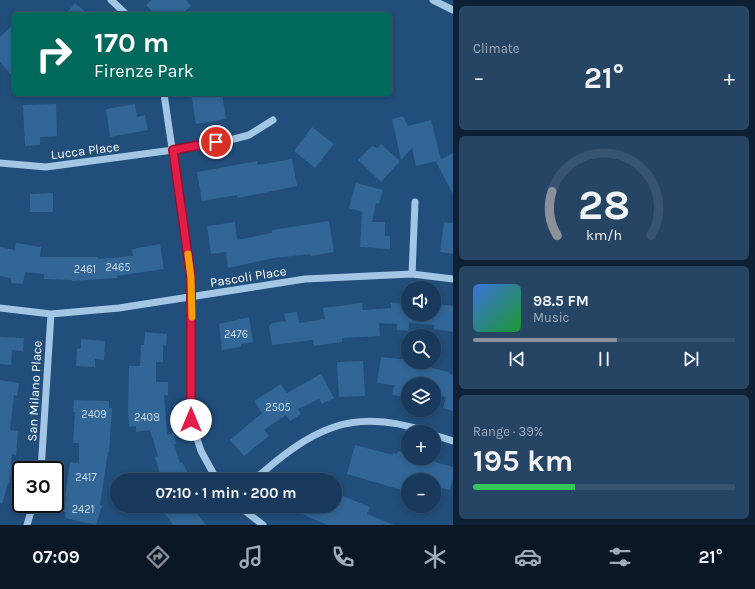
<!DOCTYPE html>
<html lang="en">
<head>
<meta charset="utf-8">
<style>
	:root { --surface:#193a5c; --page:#264565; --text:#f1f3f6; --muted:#9fadbb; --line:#375472; --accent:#8c9099 }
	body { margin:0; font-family:Karla,sans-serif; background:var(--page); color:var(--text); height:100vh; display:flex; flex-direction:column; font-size:15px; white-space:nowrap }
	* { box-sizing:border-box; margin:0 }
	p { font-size:13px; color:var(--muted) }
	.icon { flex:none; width:22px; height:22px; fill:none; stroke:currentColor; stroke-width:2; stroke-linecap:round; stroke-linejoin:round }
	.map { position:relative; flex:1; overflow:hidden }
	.details { display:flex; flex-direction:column; gap:6px; padding:6px; background:#0e2033; width:302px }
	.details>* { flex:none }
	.banner { position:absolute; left:12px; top:12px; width:380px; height:84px; border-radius:6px; box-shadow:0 2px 6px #0003,0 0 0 1px var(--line); background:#00695c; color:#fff; overflow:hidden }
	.controls { position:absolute; left:401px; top:281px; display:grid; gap:8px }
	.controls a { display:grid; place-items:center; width:40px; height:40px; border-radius:50%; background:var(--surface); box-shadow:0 2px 6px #0003,0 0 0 1px var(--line); font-size:20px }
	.speed { position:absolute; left:12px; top:461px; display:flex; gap:8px; font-size:20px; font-weight:700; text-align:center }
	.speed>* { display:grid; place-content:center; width:52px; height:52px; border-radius:50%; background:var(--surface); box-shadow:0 2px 6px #0003,0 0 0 1px var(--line); line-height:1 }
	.speed .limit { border:2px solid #111; border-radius:6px; background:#fff; color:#111 }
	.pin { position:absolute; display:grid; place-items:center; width:34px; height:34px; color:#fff; margin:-17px; border:2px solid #fff; border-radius:50%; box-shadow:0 1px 4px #0007 }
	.me { position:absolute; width:44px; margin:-22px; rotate:0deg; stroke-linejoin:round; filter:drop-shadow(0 0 3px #0008) }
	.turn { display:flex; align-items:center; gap:14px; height:84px; padding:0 16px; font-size:18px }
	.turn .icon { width:52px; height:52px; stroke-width:2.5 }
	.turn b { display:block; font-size:28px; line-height:34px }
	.big { font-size:30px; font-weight:700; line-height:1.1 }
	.details .widget { flex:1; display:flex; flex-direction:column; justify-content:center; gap:6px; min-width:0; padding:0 14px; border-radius:6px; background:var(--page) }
	.details .dial { align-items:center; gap:0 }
	.dial svg { height:104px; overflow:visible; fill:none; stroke:var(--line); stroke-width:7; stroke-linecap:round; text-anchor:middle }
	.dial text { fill:var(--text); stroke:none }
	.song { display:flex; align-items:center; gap:12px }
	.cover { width:48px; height:48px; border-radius:6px; background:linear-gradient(135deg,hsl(220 70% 55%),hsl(130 70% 35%)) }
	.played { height:4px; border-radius:2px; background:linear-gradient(90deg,var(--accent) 55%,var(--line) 55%) }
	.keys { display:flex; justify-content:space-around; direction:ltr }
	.heat { display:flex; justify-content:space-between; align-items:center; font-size:22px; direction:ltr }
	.charge { height:6px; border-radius:3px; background:linear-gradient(90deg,#34c759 39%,var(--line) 0) }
	.trip { position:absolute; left:110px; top:473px; width:232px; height:40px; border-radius:20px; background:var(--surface); box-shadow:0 2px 6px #0003,0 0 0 1px var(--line); font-weight:700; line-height:40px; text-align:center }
	.menu { display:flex; height:64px; justify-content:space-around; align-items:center; background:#0a1725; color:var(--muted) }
	.menu .icon { width:28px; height:28px }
	.menu .selected { color:var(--accent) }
	.menu b { font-size:18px; color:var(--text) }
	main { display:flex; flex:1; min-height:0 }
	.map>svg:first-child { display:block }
	.building { fill:#316697 }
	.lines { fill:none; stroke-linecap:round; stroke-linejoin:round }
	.minor { stroke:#a3c6e5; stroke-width:7 }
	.route-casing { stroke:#92132f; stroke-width:10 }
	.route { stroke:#e11d48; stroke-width:7 }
	.slow { stroke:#f59e0b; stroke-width:7 }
	.labels { text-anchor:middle; stroke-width:4; stroke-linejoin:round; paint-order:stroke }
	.number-label { font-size:11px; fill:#ccd9e5 }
	.street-label { font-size:13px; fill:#fff; stroke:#214e7a }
</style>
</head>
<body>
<main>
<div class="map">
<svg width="453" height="525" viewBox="0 0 453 525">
	<rect width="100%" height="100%" fill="#214e7a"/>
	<path class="building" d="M152,0H186L191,6L182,14H154L146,5Z
		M75,3L88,14H66Z
		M14,24V78L0,62V37Z
		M191,94H222L226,119L196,124Z
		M56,104L57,136L40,137V145L25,146L23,105Z
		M135,104L137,117L145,115L148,130L110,137L106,109Z
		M403,116L408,126L431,120L441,160L416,166L412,148L401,160L392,119Z
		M312,127L334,144L315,168L294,151Z
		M381,144L400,161L381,182L358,160L372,146L378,148Z
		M453,153V194L436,162Z
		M292,159L297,186L238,198L237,195L202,201L197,172L257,161L258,165Z
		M356,183L383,190L379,204L376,203L372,222H385V236H390V249L360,247L362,212L349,208Z
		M53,193V212H30V194Z
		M329,221L334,252L311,256L310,254L274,258L228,268L226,252L211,254L207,226L235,222L237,240L272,233V230Z
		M444,222L453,223V254L440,252Z
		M16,243L41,247L40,257H98V259L133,256L132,249L160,244L164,269L117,276V278L72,281V280L44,279V274L25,272L23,284L11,283V278L0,276V247L15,250Z
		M362,303L363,310L391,308V303L408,304V314H436L438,304L453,306V332L434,329V325L409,323L408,331L397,330V324L379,323L380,336L342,338V342L314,346L313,340L272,345L269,326L272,323L286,321L284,314L297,312L299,323L325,319L323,308Z
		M249,317L253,342L241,344V347L222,350L219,324Z
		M145,332L167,334L166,346L163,345V362H156V382H168V395H164L167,435L173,433L176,444H174L180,463L182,462L188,473L184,476L186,480H148L160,474L155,457L158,456L150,430L136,432V426L129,427L128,408L129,366H140L141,345H144Z
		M0,337L24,338L23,351L12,350L11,365L0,364Z
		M81,339L105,341L104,360L95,359V367L76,366L77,349L81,348Z
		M381,357L408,360V362L449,372L448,373L453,375V411L443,408L446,397L434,394V384H405L403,397L392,395L394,385L377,383Z
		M363,361L365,396L339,397L337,362Z
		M321,374L334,398L322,404L319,399L298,409L301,414L290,421L286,415L264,430L269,436L244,456L230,440L262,413L254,401L281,384L287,393Z
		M0,380L19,383L17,396L14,395L10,430L18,431L16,455L12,454L10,483H8L2,504L0,503Z
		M74,400L109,401V408H112L109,452H108L100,505L102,506L96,525L65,518L66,512H64L66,497H65L70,462L79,463V443H73L75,412H73Z
		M355,445L393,455V453L397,454L398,451L408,454V458H420L453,467V479L450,490L434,486V480H408L405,491L347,474Z
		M335,493L370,507L367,514L394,525H327L284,506H335Z
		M175,506H191L206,525H173L165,514Z"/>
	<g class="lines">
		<path class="minor" d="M111,0L126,14
			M433,0L453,10
			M164,94L191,277V420L201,451L217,480
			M0,163L46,167L173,150L230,140L249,135L273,120
			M412,274L415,202
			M0,308L51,314L119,308L305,279L412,274L453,279
			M434,435L453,441
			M41,470L51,314
			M254,480C309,431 351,405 427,432
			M239,506L263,525
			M27,525L33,504"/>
	</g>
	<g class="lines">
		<g class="route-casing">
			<path id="route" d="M191,420V278L173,150L216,142"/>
		</g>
		<use href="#route" class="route"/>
		<path class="slow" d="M188,254L191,278L192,317"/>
	</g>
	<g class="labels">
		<g class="number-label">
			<text x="118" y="271">2465</text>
			<text x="85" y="273">2461</text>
			<text x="236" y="338">2476</text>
			<text x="278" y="411">2505</text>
			<text x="94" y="418">2409</text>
			<text x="147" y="421">2408</text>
			<text x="86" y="481">2417</text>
			<text x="83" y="513">2421</text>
		</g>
		<g class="street-label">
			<text transform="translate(85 150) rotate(-7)" y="5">Lucca Place</text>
			<text transform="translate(248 276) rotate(-9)" y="5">Pascoli Place</text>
			<text transform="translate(34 391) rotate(-87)" y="5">San Milano Place</text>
		</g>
	</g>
</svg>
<div class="controls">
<a><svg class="icon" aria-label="sound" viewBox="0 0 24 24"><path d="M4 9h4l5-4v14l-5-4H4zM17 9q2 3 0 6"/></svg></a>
<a><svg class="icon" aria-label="search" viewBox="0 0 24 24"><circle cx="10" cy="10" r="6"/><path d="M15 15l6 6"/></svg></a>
<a><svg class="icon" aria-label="layers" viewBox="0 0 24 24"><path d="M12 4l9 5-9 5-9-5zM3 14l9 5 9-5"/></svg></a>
<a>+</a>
<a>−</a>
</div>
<div class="speed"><div class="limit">30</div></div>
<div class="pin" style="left:216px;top:142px;background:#d93025"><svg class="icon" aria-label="arrive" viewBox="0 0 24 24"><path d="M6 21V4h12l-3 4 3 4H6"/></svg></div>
<svg class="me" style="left:191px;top:420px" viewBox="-20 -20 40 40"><circle r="19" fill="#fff"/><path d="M0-13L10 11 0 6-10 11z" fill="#e11d48"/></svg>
<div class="trip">07:10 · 1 min · 200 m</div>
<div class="banner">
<div class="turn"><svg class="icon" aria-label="right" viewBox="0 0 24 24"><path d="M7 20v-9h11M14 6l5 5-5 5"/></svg><div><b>170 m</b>Firenze Park</div></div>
</div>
</div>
<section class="details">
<div class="widget"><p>Climate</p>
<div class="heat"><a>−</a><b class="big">21°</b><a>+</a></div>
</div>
<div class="widget dial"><svg viewBox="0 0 100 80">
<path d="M14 69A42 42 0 1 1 86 69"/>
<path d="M14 69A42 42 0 0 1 10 35" stroke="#8c9099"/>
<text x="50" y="56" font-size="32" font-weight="700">28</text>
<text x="50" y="72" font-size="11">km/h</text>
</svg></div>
<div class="widget">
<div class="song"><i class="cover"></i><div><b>98.5 FM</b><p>Music</p></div></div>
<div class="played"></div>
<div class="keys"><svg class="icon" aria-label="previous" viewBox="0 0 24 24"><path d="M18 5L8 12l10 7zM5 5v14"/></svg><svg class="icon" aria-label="pause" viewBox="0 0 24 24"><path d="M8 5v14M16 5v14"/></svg><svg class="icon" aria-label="next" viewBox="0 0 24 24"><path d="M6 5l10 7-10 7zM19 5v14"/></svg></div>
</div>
<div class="widget"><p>Range · 39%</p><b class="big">195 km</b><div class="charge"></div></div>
</section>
</main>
<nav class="menu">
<b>07:09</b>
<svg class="icon selected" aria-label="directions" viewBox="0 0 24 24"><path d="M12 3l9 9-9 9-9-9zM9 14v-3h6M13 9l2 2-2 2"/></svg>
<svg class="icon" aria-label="music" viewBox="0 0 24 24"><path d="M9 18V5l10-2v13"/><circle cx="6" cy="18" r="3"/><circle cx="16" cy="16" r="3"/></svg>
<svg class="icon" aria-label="phone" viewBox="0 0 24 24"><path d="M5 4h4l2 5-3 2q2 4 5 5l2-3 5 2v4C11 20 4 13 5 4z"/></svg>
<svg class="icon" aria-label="climate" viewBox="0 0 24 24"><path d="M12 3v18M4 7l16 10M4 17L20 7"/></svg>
<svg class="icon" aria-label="car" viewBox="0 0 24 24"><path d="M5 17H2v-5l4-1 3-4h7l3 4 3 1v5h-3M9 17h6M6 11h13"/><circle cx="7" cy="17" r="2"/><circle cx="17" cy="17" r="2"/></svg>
<svg class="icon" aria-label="filters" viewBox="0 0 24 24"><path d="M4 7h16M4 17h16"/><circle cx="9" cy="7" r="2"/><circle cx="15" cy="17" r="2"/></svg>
<b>21°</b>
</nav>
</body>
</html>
